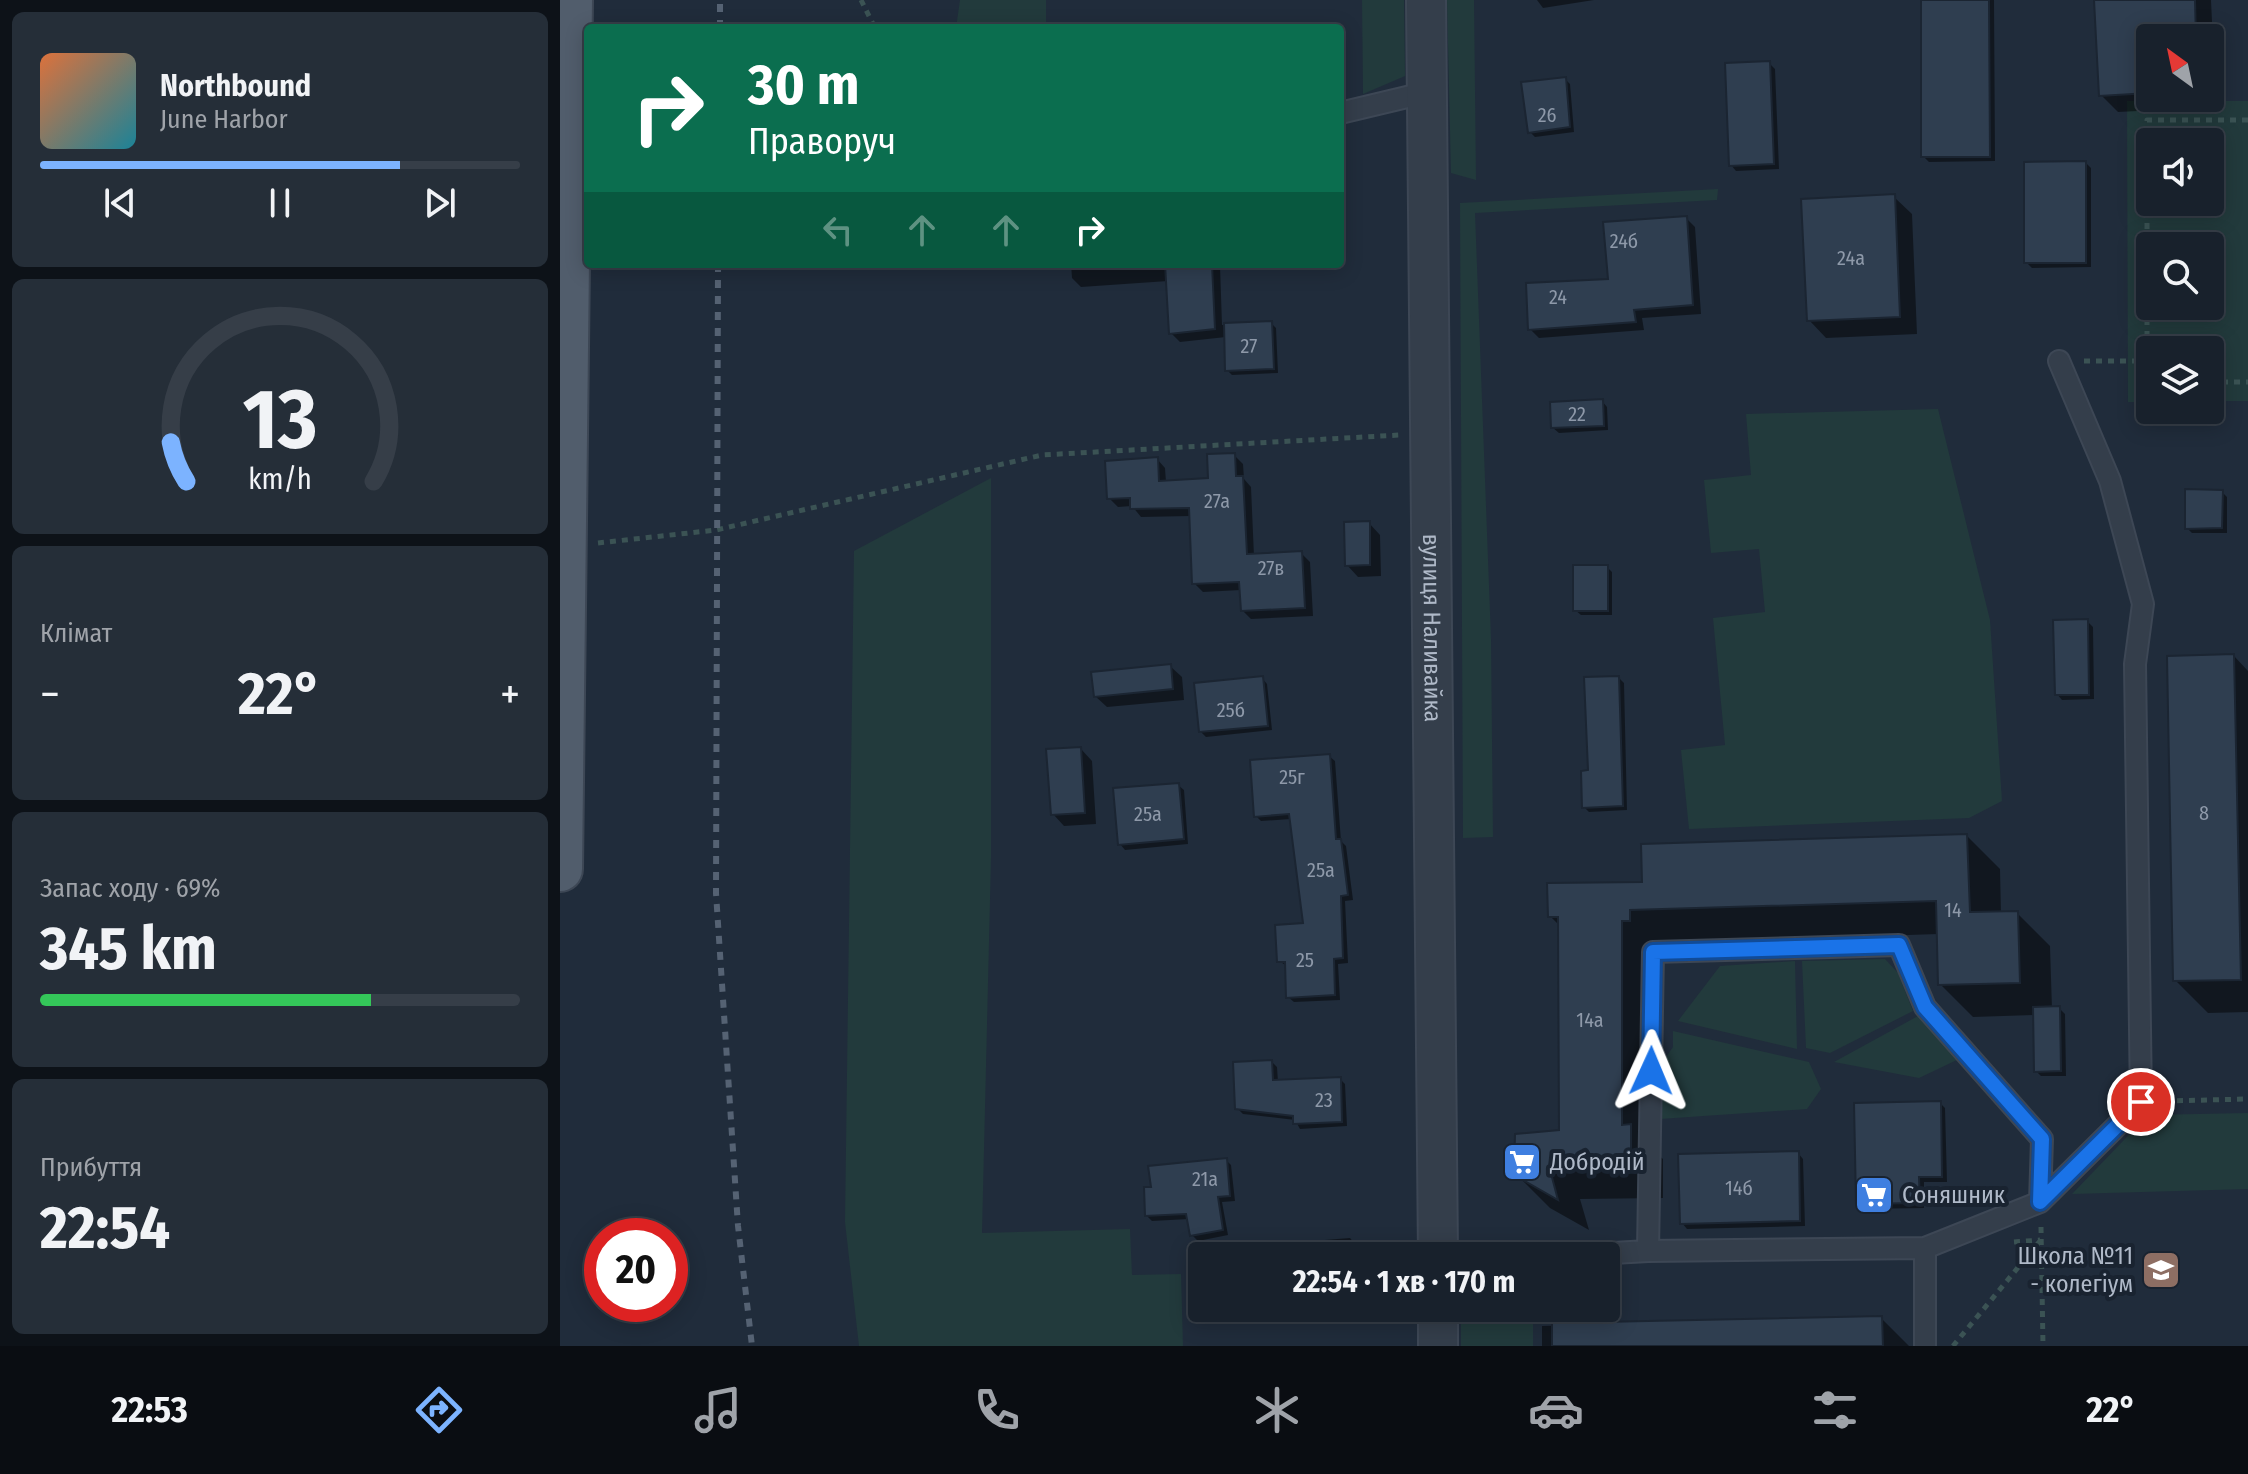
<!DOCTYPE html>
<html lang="uk">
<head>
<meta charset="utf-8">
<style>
	:root { --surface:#18212c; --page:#252e38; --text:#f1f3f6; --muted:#9fa3a9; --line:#363e48; --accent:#7cb3ff }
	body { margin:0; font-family:"Fira Sans Condensed",sans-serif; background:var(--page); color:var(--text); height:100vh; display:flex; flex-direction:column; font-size:30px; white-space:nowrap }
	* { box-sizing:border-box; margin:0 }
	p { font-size:26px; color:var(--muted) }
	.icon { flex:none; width:44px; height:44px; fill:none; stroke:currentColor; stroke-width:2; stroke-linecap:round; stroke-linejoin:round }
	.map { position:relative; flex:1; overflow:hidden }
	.panel { display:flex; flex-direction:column; gap:12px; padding:12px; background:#0d1218; width:560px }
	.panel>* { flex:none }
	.banner { position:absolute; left:24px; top:24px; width:760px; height:244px; border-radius:8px; box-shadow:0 4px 20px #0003,0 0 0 2px var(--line); background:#0b6e4f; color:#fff; overflow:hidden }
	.needle { width:52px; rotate:327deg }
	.fabs { position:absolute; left:1576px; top:24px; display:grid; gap:16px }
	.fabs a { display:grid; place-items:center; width:88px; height:88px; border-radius:8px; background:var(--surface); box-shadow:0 4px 20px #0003,0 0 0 2px var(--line); font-size:40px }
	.speed { position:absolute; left:24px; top:1218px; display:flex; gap:16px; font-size:40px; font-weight:700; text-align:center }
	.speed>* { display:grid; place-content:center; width:104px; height:104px; border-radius:50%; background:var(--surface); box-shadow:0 4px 20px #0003,0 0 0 2px var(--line); line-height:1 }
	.speed .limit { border:12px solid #d22; background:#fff; color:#111 }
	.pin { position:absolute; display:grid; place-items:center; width:68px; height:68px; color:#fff; margin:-34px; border:4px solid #fff; border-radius:50%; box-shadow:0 2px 8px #0007 }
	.me { position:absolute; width:88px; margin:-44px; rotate:1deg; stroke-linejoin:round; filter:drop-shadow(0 0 6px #0008) }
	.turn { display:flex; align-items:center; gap:28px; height:168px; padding:0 32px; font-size:36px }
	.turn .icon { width:104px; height:104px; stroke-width:2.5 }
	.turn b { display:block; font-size:56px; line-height:68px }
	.lanes { display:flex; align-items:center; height:76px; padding:0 32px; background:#0003; justify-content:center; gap:40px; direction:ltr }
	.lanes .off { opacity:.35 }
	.big { font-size:60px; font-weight:700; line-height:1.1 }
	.panel .card { flex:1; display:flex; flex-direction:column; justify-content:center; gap:12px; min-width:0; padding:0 28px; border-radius:12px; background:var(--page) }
	.panel .dial { align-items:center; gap:0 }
	.dial svg { height:208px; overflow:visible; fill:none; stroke:var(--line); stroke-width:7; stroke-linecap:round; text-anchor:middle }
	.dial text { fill:var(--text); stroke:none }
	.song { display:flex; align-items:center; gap:24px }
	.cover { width:96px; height:96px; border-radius:12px; background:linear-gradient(135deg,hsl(20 70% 55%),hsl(190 70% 35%)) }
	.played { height:8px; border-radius:4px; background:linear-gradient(90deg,var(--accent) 75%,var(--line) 75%) }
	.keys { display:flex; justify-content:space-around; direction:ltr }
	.heat { display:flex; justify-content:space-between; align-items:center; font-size:44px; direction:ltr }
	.charge { height:12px; border-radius:6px; background:linear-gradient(90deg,#34c759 69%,var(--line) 0) }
	.trip { position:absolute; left:628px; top:1242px; width:432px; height:80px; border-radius:8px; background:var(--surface); box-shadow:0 4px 20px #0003,0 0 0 2px var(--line); font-weight:700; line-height:80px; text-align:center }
	.tabs { display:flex; height:128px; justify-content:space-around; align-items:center; background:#0a0d12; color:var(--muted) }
	.tabs .icon { width:56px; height:56px }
	.tabs .active { color:var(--accent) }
	.tabs b { font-size:36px; color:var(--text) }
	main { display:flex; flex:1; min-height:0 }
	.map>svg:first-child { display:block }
	.green { fill:#223a3c; fill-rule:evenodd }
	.shadow { fill:#0007; fill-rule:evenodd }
	.building { fill:#2f3e50; stroke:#1b2532; stroke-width:2 }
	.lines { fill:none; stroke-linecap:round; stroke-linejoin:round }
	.service-casing { stroke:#3d4755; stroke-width:24 }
	.minor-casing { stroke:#3d4755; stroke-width:42 }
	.primary-casing { stroke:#3d4755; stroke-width:48 }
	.path { stroke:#3b5354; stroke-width:5; stroke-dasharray:6 6; stroke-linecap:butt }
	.service { stroke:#343e4b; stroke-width:20 }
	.minor { stroke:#343e4b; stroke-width:38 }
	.primary { stroke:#515d6c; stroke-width:44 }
	.rail { stroke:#556273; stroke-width:6; stroke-dasharray:8 8; stroke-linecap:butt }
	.route-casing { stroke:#114b97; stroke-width:20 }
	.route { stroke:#1a73e8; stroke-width:14 }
	.labels { text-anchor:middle; stroke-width:8; stroke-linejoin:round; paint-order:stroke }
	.number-label { font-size:20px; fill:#8e99a9 }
	.street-label { font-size:24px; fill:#afb9c8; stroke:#192330 }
	.poi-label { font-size:24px; fill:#afb9c8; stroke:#192330; text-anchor:start }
</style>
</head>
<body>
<main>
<section class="panel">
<div class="card">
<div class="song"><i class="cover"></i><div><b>Northbound</b><p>June Harbor</p></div></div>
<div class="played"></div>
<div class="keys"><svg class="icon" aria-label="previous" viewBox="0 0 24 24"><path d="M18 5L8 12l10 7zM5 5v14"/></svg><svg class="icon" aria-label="pause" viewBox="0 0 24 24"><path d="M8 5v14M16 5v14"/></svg><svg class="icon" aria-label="next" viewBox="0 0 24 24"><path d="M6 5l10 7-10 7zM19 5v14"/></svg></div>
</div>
<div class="card dial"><svg viewBox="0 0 100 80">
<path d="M14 69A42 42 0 1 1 86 69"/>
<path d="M14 69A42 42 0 0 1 8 54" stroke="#7cb3ff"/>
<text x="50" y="56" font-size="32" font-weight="700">13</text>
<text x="50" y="72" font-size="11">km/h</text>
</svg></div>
<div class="card"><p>Клімат</p>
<div class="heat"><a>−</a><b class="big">22°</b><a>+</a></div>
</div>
<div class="card"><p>Запас ходу · 69%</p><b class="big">345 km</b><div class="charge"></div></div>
<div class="card"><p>Прибуття</p><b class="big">22:54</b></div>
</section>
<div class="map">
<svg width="1688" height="1346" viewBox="0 0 1688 1346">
	<rect width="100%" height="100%" fill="#202c3b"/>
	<path class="green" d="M400,0H486V28H396Z
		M802,0H844L845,76L803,94Z
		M887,0H914L916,180L891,173Z
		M1567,101H1688V401H1650V350H1590V402H1568ZM1590,142H1650V202H1590ZM1590,246H1650V306H1590Z
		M1158,189L1157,200L915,213L931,639L933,837L903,838L900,203Z
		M1378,409L1430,620L1442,801L1409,818L1129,829L1121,750L1165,745L1153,618L1205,612L1199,549L1151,553L1144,480L1191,475L1186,414Z
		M431,478V858L422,1233L570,1229L572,1275L621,1274L623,1346H299L285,1222L294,551Z
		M1325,959L1338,973L1353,1011L1270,1053L1246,1048L1242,961Z
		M1235,961L1237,1049L1118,1021L1160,966Z
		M1358,1016L1399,1059L1359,1078L1274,1062Z
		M1113,1031L1249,1062L1261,1089L1247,1109L1100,1119L1099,1067L1113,1047Z
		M1688,1113V1189L1512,1194L1588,1115Z
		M901,1308H973V1346H901Z"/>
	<path class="shadow" d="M977,0H1034L983,8Z
		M1363,0H1434L1435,161L1369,162L1363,156Z
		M1536,0H1651L1656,107L1558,112L1541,95ZM1590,38H1650V98H1590Z
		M1209,63L1215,69L1219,169L1176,171L1171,165Z
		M1005,79L1010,84L1014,132L975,137L970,132Z
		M1526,163L1531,168V267L1472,268L1466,262Z
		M1334,197L1352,214L1357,334L1266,338L1249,320Z
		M1126,218L1135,227L1141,314L1082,318L1084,330L979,338L970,329L1050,281Z
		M511,264H710L664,269L660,265L662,325L711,323L716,328L718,373L672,375L667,370L666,337L620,342L611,333L608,281L521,287L512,278Z
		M1042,401L1047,407L1048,430L999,433L993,428Z
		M674,455L683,464L684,479L691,487L694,556L741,553L750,562L753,616L691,619L682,610L681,590L643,592L634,583L631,516L581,517L572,506L558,507L549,498L597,459L605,468L606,482L650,480Z
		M1662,492L1667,497V533H1632L1627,528Z
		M809,523L820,535L821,576L798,577L787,565Z
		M1047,567L1052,572V615H1021L1015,610Z
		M1527,621L1533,627L1534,699L1502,700L1497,694Z
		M1674,656L1688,671V1012L1648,1013L1615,980Z
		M610,666L622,677L624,700L547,707L535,696Z
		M702,678L707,684L712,730L646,737L641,732Z
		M1059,678L1064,683L1067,810L1029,812L1024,807L1030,772Z
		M521,749L532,761L536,824L504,826L493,814Z
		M769,756L775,761L781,841L786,846L793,900L785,901L788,963L778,964L780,1000L734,1002L728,997L727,966L719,961L745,925L731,819L701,821L696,816Z
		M618,785L624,790L628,844L565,850L560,844Z
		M1407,836L1440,869L1441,914L1457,913L1490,946L1492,1009L1499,1008L1505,1014L1506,1076H1481L1476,1071L1475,1015L1413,1017L1380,984L1379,934L1102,943L1094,1151L1103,1159V1198L1020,1199L1029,1230L990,1208L956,1174L1001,1132L1000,926L990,916L1084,884Z
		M712,1062L717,1067L718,1082L780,1079L785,1084L787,1126L740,1129L735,1120L683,1114L677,1108Z
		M1380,1103L1385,1108L1387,1182H1364V1208L1303,1209L1298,1204Z
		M1238,1153L1243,1159L1245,1226L1127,1229L1122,1223Z
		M666,1160L671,1165L675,1201L662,1202L668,1235L638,1241L632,1235L629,1219L592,1221L587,1216Z
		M790,1238L795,1244L796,1256H753L752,1241Z
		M756,1308H799V1311L761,1313Z
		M1321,1318L1349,1346H982V1326Z"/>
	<path class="building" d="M1361,0H1429L1430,157H1361Z
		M1534,0H1635L1636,38H1590V93L1539,96Z
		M1210,61L1214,164L1169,166L1165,63Z
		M1006,77L1010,127L968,133L961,82Z
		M1526,161V263H1464V162Z
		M1335,194L1340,317L1247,321L1241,199Z
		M1127,216L1133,305L1074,310L1076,322L968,330L966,283L1048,279L1043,222Z
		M605,264H652L655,329L609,334Z
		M712,321L714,369L665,371L664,323Z
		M1043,399L1044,426L991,428L990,402Z
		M675,453L676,476H683L687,554L742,551L745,608L681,611L679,582L632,584L629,508L570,509V498L547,499L545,461L598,457L599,481L648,478L647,454Z
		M1625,489L1663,490L1662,528L1625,529Z
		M810,521V565L785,566L784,522Z
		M1013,565H1048V611H1013Z
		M1528,619L1529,695H1495L1493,620Z
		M1674,654L1681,980L1613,981L1607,656Z
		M611,664L613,689L534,697L531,672Z
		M703,676L708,726L639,732L634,683Z
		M1059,676L1063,806L1022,808L1021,771L1028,770L1024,677Z
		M521,747L525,813L491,815L486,749Z
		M770,754L776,839H781L788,895L781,896L783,958L774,959L775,995L726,998L725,962H717L715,925L743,923L729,814L694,817L690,760Z
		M619,783L624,839L558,845L553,788Z
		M1407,834L1410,912L1458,911L1460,983L1378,985L1376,901L1070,910V921H1062V1125L1071,1124V1166H989L998,1200L954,1175L955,1134L999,1130L998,917H988L987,883L1082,882L1081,844Z
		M1500,1006L1501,1071L1474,1072L1473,1007Z
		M712,1060L713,1080L781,1077L782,1122L733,1124V1116L675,1109L673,1062Z
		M1381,1101L1382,1177H1359L1360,1203L1296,1204L1294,1103Z
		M1239,1151L1240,1221L1120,1224L1118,1154Z
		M667,1158L670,1196L658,1197L663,1230L630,1236L626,1214L585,1216L584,1187H591L588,1166Z
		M1322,1316L1323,1346H992V1323Z"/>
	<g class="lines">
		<g class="service-casing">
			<path id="service" d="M780,113L868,92
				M1365,1248L1480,1202L1581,1102L1575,664L1583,604L1550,481L1499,361
				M1088,1251L1093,952L1339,945L1365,1007L1482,1139L1480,1202
				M1001,1256L1088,1251L1365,1248V1346"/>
		</g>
		<g class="minor-casing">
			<g id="minor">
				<path id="s1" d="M866,0L878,1256"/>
				<path d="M878,1308V1346"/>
			</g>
		</g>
		<g class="primary-casing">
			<path id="primary" d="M0,869L10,0"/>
		</g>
		<path class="path" d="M301,0L315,28
			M1524,361H1587
			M1590,382H1587V120H1688
			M1650,382H1688
			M38,543L156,530L482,455L839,435
			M1605,1101L1688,1099
			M1481,1227L1483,1346
			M1454,1242L1480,1240
			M1393,1346L1480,1241"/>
		<use href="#service" class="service"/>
		<use href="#minor" class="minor"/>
		<use href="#primary" class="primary"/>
		<path class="rail" d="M160,28V0
			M158,264L156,893L178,1226L192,1346"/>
	</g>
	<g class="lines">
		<g class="route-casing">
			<path id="route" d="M1091,1071L1093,952L1339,945L1365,1007L1482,1139L1480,1202L1581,1102"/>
		</g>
		<use href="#route" class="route"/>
	</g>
	<defs>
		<g id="supermarket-square" transform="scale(2)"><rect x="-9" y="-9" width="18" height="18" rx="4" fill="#3f7fe0" stroke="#192330"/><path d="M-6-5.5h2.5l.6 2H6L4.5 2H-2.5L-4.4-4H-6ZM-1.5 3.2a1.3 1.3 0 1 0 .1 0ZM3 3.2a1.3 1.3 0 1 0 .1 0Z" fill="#fff"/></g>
		<g id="school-square" transform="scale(2)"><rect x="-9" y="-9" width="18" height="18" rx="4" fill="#8d6e63" stroke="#192330"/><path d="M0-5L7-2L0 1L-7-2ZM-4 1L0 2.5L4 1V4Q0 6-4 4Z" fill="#fff"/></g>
	</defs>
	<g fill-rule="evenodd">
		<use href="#supermarket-square" x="962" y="1162"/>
		<use href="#supermarket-square" x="1314" y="1195"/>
		<use href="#school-square" x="1601" y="1270"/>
	</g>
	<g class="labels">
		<g class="number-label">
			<text x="987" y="122">26</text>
			<text x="1064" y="248">24б</text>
			<text x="1291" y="265">24а</text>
			<text x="998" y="304">24</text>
			<text x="689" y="353">27</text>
			<text x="1017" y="421">22</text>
			<text x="657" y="508">27а</text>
			<text x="711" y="575">27в</text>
			<text x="671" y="717">25б</text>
			<text x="732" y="784">25г</text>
			<text x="1644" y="820">8</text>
			<text x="588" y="821">25а</text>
			<text x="761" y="877">25а</text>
			<text x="1393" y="917">14</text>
			<text x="745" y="967">25</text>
			<text x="1030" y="1027">14а</text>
			<text x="764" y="1107">23</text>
			<text x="645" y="1186">21а</text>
			<text x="1179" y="1195">14б</text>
		</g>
		<g class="street-label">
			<text dy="8" stroke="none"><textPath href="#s1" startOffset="628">вулиця Наливайка</textPath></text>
		</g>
		<g class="poi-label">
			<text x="990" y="1170">Добродій</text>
			<text x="1342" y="1203">Соняшник</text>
			<text x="1573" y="1264" text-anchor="end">Школа №11<tspan x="1573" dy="28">- колегіум</tspan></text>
		</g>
	</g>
</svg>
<div class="fabs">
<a><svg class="needle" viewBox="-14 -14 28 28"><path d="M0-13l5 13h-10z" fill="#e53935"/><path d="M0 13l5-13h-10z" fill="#9fa3a9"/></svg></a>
<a><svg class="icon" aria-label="sound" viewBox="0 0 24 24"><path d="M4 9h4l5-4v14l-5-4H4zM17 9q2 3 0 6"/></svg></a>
<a><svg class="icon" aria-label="search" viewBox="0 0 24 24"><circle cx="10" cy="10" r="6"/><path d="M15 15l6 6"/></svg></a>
<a><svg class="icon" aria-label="layers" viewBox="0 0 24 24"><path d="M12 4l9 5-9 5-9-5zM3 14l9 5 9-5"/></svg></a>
</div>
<div class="speed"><div class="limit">20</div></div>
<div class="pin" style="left:1581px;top:1102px;background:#d93025"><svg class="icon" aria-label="arrive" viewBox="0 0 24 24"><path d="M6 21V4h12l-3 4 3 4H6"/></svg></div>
<svg class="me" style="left:1091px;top:1071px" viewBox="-20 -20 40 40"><path d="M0-17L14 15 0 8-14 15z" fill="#1a73e8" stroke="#fff" stroke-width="4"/></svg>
<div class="trip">22:54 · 1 хв · 170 m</div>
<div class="banner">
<div class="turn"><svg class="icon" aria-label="right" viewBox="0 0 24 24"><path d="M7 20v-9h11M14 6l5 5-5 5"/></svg><div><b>30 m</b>Праворуч</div></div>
<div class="lanes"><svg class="icon off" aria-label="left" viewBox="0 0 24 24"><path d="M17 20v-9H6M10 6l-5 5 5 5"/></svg><svg class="icon off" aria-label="ahead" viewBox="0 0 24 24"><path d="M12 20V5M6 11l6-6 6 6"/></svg><svg class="icon off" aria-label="ahead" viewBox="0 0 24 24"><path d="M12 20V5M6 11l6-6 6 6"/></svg><svg class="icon" aria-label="right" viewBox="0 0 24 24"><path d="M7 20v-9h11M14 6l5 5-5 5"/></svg></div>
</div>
</div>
</main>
<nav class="tabs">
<b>22:53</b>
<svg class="icon active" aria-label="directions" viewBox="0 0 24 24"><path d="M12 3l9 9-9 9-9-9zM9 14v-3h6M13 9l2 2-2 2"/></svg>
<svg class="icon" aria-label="music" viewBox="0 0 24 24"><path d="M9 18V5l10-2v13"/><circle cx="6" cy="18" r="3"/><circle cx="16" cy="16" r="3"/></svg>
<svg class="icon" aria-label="phone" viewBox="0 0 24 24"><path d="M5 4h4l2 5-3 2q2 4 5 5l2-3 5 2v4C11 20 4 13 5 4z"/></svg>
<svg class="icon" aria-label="climate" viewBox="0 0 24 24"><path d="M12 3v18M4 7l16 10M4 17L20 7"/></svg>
<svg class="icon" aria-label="car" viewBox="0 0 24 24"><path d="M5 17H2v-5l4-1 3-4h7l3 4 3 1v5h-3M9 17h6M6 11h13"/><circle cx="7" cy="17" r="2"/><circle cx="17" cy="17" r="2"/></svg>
<svg class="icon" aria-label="filters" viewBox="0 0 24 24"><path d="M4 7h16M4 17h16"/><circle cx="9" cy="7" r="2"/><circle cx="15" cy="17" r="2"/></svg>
<b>22°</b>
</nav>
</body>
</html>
